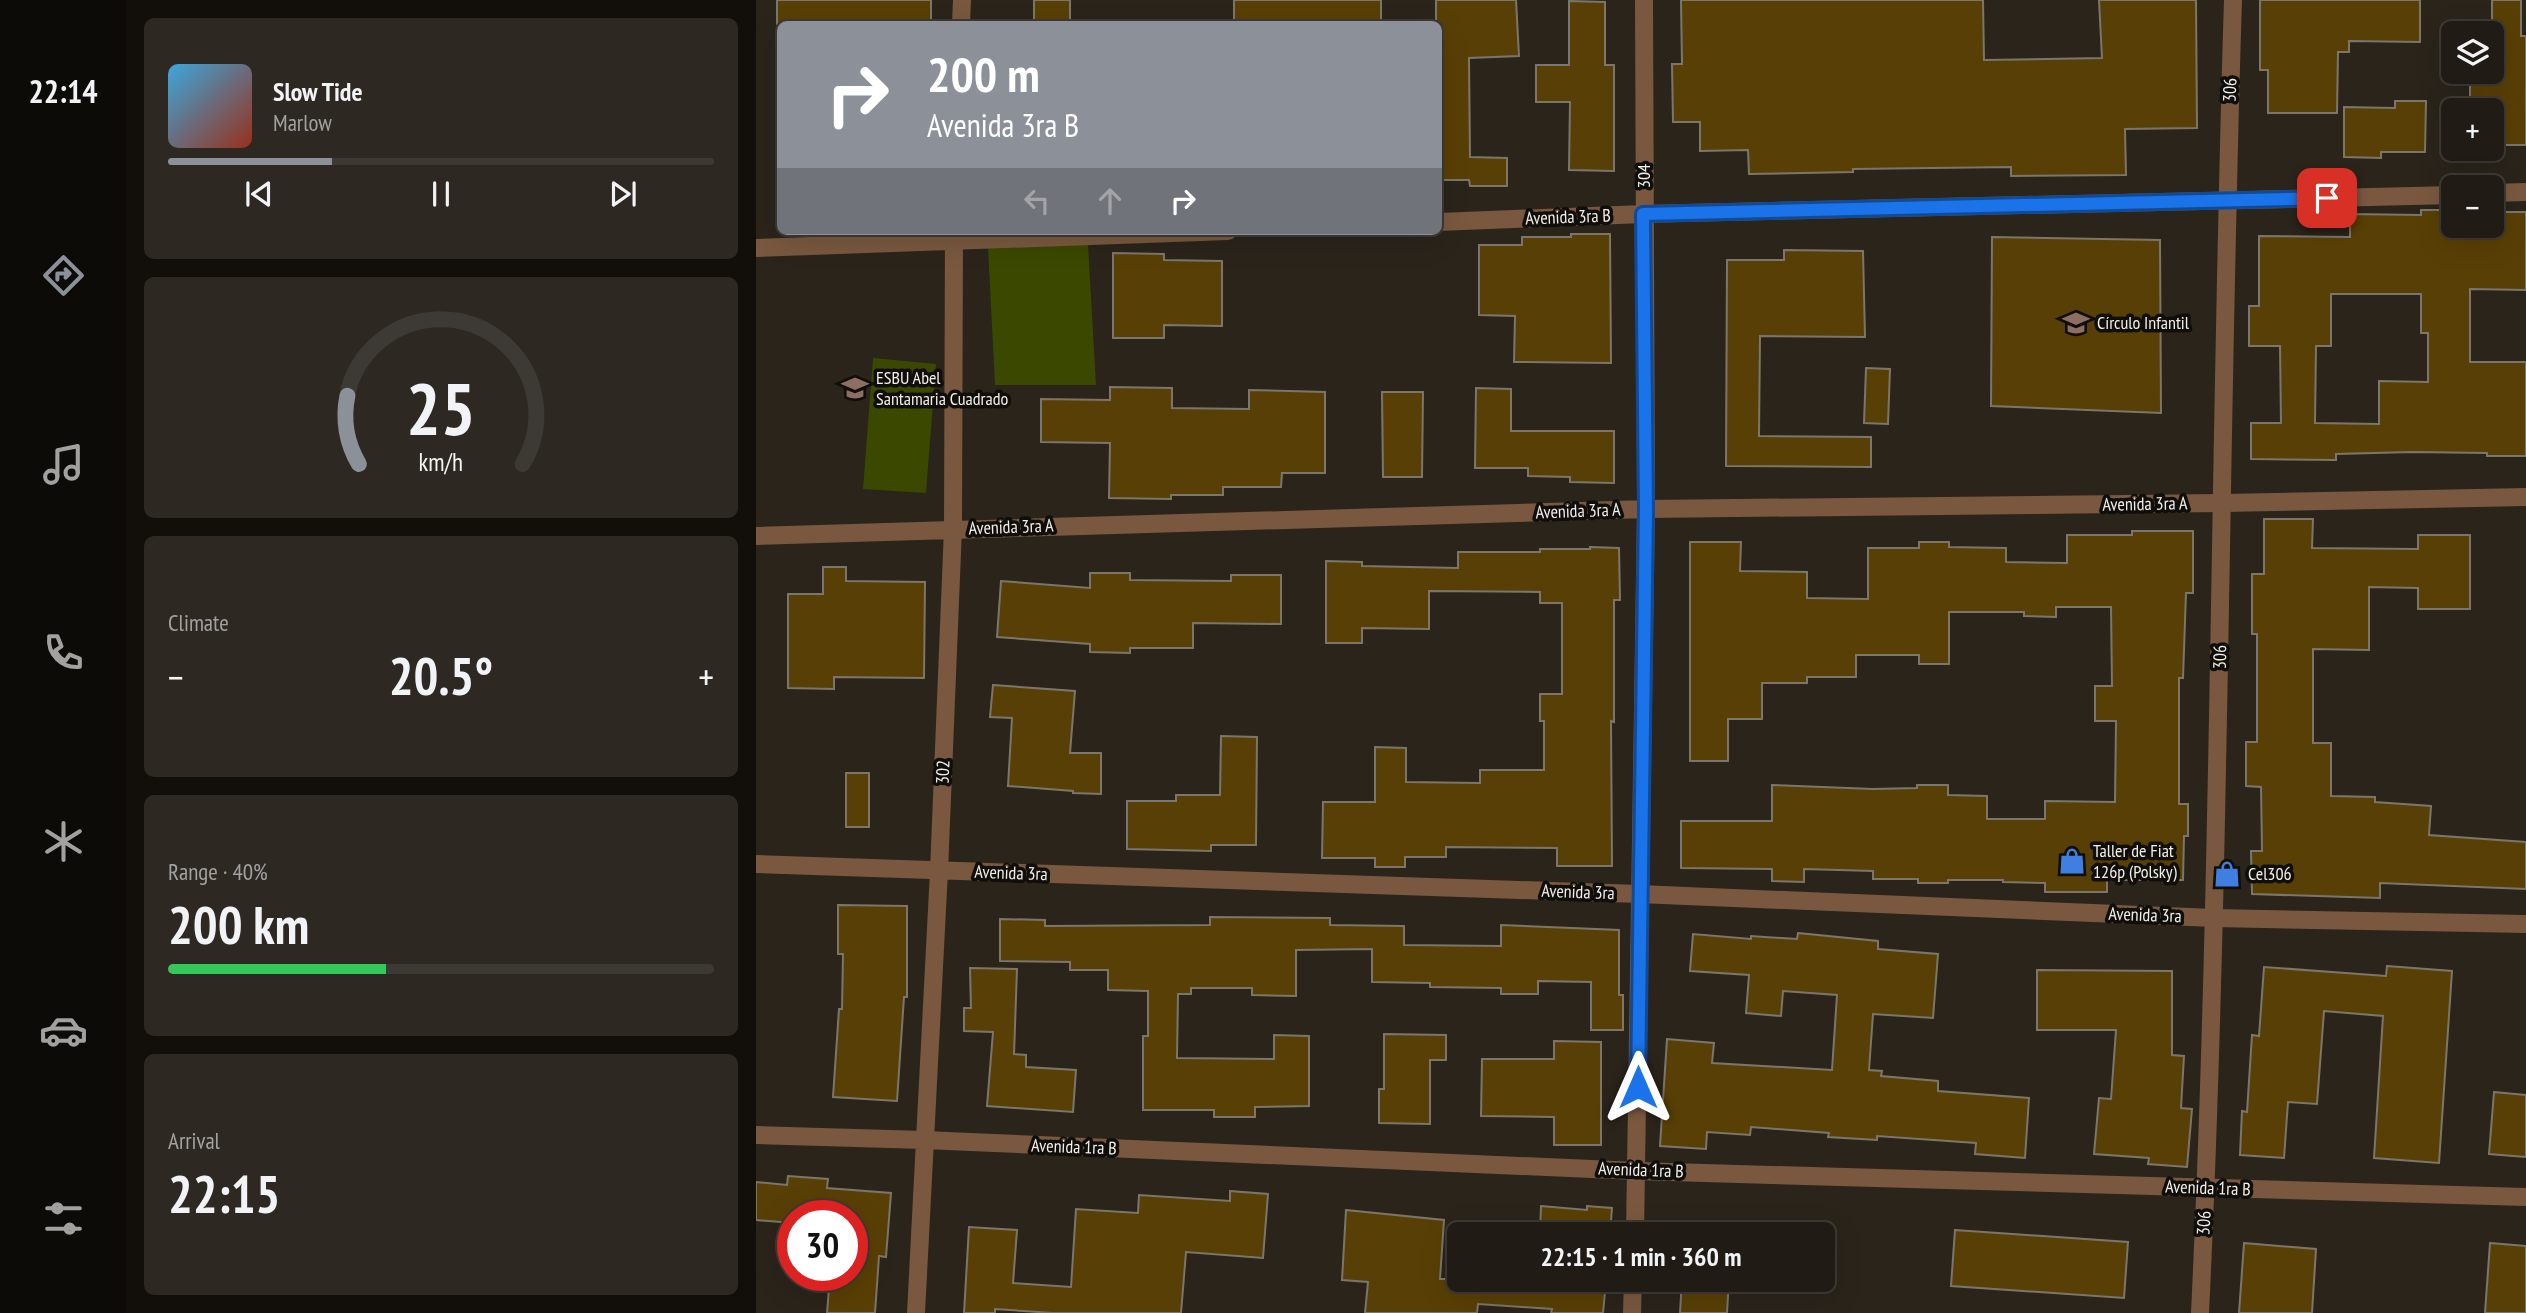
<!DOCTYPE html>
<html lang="en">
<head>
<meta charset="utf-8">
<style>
	:root { --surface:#201b14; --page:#2d2822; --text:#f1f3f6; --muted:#a2a1a0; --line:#3d3934; --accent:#8c9099 }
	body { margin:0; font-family:"PT Sans Narrow",sans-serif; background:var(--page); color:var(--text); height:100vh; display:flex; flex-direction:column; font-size:26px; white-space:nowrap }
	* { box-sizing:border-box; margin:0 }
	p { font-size:23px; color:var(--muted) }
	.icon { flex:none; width:38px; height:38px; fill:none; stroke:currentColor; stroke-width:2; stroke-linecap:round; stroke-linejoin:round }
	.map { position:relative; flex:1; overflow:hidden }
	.sheet { display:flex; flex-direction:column; gap:18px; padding:18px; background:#120f0b; width:630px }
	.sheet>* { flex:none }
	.top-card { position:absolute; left:21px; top:21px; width:665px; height:214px; border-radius:10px; box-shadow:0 7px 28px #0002,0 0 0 2px var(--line); background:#8c9099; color:#fff; overflow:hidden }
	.buttons { position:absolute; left:1685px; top:21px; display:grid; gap:14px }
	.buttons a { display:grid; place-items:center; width:63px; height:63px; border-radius:10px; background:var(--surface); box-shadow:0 7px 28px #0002,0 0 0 2px var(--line); font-size:35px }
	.speed { position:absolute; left:21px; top:1200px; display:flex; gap:14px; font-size:35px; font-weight:700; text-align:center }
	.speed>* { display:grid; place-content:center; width:91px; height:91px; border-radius:50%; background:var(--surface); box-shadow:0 7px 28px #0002,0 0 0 2px var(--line); line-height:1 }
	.speed .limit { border:10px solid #d22; background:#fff; color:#111 }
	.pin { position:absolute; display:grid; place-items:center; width:60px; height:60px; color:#fff; margin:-30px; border-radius:14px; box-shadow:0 4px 10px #0006 }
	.me { position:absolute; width:77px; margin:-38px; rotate:0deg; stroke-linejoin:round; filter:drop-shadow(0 0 5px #0008) }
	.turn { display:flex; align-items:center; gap:24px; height:147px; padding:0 35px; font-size:32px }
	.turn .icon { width:91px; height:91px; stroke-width:2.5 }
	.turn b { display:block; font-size:49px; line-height:60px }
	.lanes { display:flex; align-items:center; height:66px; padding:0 35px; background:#0003; justify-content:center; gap:35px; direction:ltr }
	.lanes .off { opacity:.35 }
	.big { font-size:52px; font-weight:600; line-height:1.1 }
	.sheet .card { flex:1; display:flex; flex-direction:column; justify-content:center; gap:10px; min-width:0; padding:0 24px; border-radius:10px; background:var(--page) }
	.sheet .dial { align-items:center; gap:0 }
	.dial svg { height:182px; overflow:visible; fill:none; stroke:var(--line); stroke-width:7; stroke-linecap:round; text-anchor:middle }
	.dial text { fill:var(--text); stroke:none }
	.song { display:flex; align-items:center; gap:21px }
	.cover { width:84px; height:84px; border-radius:10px; background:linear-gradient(135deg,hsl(200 70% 55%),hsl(10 70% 35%)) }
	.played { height:7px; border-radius:4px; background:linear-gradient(90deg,var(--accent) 30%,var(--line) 30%) }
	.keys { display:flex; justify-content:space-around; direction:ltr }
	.heat { display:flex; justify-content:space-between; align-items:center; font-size:38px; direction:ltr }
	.charge { height:10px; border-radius:5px; background:linear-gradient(90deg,#34c759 40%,var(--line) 0) }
	.trip { position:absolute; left:691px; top:1222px; width:388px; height:70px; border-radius:10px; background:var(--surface); box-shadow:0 7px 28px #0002,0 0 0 2px var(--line); font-weight:600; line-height:70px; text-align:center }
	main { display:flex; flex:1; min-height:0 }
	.dock { display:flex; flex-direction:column; width:126px; justify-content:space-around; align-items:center; background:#0d0b08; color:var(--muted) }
	.dock .icon { width:49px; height:49px }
	.dock .active { color:var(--accent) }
	.dock b { font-size:32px; color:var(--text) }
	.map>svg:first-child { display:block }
	.green { fill:#3b4800 }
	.building { fill:#583f05; stroke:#7c766a; stroke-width:2; fill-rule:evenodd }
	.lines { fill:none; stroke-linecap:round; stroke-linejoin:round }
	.minor { stroke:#79583f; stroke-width:18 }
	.tertiary { stroke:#79583f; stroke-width:18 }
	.route-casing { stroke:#114b97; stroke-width:18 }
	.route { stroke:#1a73e8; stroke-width:12 }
	.labels { text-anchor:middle; stroke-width:7; stroke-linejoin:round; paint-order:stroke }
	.street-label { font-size:18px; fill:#f2eee8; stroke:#100e0a }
	.poi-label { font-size:18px; fill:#f2eee8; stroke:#100e0a; text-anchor:start }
</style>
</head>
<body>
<main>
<nav class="dock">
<b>22:14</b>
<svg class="icon active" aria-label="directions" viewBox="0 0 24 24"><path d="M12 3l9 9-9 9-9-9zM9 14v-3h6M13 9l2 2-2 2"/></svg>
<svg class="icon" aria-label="music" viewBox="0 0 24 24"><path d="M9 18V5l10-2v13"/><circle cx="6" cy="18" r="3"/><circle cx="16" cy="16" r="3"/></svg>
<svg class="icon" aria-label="phone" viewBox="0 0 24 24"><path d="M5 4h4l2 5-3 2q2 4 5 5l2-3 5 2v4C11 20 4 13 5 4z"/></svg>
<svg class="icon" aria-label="climate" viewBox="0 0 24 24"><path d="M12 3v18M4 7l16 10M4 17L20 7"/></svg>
<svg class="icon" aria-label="car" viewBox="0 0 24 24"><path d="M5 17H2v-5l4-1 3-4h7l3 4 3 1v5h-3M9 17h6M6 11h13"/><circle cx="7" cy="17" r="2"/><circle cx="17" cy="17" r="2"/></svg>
<svg class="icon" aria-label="filters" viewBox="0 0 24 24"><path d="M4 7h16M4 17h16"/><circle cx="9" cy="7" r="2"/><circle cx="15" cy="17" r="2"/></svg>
</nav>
<section class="sheet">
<div class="card">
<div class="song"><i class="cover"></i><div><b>Slow Tide</b><p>Marlow</p></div></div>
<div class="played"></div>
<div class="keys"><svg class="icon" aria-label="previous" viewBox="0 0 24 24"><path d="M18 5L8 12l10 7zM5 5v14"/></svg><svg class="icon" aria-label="pause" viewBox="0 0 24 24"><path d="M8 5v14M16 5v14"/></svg><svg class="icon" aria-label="next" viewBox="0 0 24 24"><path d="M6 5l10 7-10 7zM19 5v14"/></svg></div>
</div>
<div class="card dial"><svg viewBox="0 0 100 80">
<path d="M14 69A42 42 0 1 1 86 69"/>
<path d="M14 69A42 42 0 0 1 9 39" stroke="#8c9099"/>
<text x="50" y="56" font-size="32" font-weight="700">25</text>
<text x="50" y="72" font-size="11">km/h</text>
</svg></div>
<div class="card"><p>Climate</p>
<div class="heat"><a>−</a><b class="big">20.5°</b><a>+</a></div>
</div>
<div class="card"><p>Range · 40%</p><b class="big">200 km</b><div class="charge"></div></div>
<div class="card"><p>Arrival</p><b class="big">22:15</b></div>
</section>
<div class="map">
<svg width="1770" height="1313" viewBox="0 0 1770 1313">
	<rect width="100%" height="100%" fill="#2a241b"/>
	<path class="green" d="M332,244L340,385H239L232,248Z
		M117,358L180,364L170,493L107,489Z"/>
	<path class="building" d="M21,0H175V24H21Z
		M278,0H314V24H278Z
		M478,0H625V24H478Z
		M680,0H760L763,56L713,58L714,157L751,158V186H714L713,180H682V24H680Z
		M925,0H1227L1228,60L1346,58L1343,0H1440L1441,128L1369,129L1370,175L1255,176V167L1097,169V172L993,174L992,150L944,151V122H917L916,64H926Z
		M1504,0H1664V42L1593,41V52H1582L1581,113H1512V70H1504Z
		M1736,0H1765V36H1770V145H1736V110H1714V72H1736Z
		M813,1L849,2V65H858V171L813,170L814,102H780V65H813Z
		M1639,101H1670L1669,152H1625V158L1588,157V107L1639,108Z
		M1665,210H1698V226H1736V212H1770V290L1714,289V362H1770V456H1731V453L1657,452L1580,454V460L1495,459V423H1525L1524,346H1493V306H1503V236L1594,237V214L1665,215ZM1575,294H1665V333H1672V382L1623,381V424L1559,423L1560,346H1575Z
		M815,234H854L855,363L758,362L759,316L723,315V245H766V237H815Z
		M1236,237L1404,240L1405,413L1235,406Z
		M1028,250L1107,251L1109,337L1004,336L1003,436L1115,437V467L970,466L971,260H1028Z
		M357,253L408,254V260L466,261V326L408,325V338H357Z
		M1110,368L1134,369L1132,424L1108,423Z
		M354,387L416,388V408L493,409V390L569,392V473H526L525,487H467V495H415V499L353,498L354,443L285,442V399L354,400Z
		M720,388L755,389V431H858V483L814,482V477L772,476V468H719Z
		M626,392H667L666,477H627Z
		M1508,519H1557L1556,548L1662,549V535H1714V609H1662V588L1613,587V650L1557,649V743H1575V796L1619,797V802L1675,806L1673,835L1770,842V889L1624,883V898L1496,894L1495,851H1506L1505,787L1490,786V742H1501V634H1496V574H1508Z
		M1376,531H1437V593H1430L1427,678H1423V804H1432V836H1428L1427,880H1351V892H1289V883L1247,882V880H1192V883H1162V879H1117V871L1048,869V882L1016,881V869L925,868V821H1016V785L1117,789L1161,788V785H1192V795L1231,796V819H1289V801L1359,802L1360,721H1339V686H1356L1355,607H1300V617L1268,616V612H1193V664H1163V655H1100V677H1051V683H1006V719H972V761H934V542H985L984,571L1051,572V598L1112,599V548H1163V542H1193V547L1250,548V562L1311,563V535H1376Z
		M834,547L863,548L864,600H858V722L855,721L856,866H801V848L690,847V857H649V867H619V858H566L567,802H619V747L650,748V782L724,783V770H788V721H784V694H806V603H784V592L673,591V629L606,628V643H570V561L606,562V566L702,568V552H784V549H834Z
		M67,567H90V581L169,582L168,678L78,677V689L32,688V594H67Z
		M334,573H374V580L475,581V575H525V624L437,623V648H374V653L334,652V644L241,637L245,581L334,588Z
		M237,685L319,691L314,753H345V794L317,793V791L252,786L256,718L234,717Z
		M465,736L501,737L500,845H455V851L371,849V801H420V795H464Z
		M90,773H113V827H90Z
		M82,905L151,906V997H148L141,1101L77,1097L83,1009H86L87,954H82Z
		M454,917L574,918V925L648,926V945L745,946V925L863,930V995H867V1030H835V982L782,981V994H745V988L674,987V983L616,982V949L540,950V996L496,995V988H435V994H422L421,1058L518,1059V1035L553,1036V1106L499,1107V1117H458V1110H387V1036H392V991L352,990V970H314V962L244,961V919L289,920V926L454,925Z
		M1042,933L1122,941V949L1182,954L1177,1018L1117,1014L1113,1070L1126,1071L1125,1076L1182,1081V1091L1273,1098L1269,1158L1219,1154L1220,1143L1121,1136V1140L1072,1137L1073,1133L995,1127L994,1135L951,1132L950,1149L904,1146L911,1039L958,1043L956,1063L1076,1070L1081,995L1027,991L1025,1016L990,1013L993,975L934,971L937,934L995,939V936L1041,939Z
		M1631,966L1696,971L1683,1163L1618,1158L1627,1016L1568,1011L1561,1104L1532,1102L1528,1158L1484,1155L1486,1111L1491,1112L1496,1035L1503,1036L1508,967L1630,976Z
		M214,968L261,969L258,1054L270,1055V1067L320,1070L317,1112L231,1106L237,1032L208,1031V1008H215Z
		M1281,970L1416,971V1055L1428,1056L1425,1108L1436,1109L1431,1167L1392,1164L1393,1158L1338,1154L1343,1098L1355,1099L1360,1030H1281Z
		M628,1034L690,1035V1060H674V1124L623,1123V1089H628Z
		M798,1041L845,1042V1145H798V1117L725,1116L726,1059H798Z
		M1738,1092L1770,1095V1157L1733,1154Z
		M32,1176L72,1179L71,1188L135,1193L130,1257L123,1256L119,1313H71L74,1276H96V1216H37V1223L0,1220V1182L31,1185Z
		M474,1191L512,1194L507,1258L430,1252L425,1313H296L239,1309V1313H208L213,1227L261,1230L257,1283L315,1287L320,1209L382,1213L383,1195L474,1201Z
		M785,1206L831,1210V1206L856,1208L854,1234H784Z
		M590,1210L688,1220L684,1279H814L850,1282L847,1313H795L796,1309L722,1304L721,1313H609L612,1282L586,1280Z
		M1199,1230L1372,1242L1368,1298L1195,1286Z
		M1488,1243L1560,1249L1556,1313H1483Z
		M1734,1243L1770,1246V1313H1729Z
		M926,1279H973L971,1313H924Z"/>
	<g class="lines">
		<path class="minor" d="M205,24L206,0
			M1736,193L1770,192
			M682,222L887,214L1698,195
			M0,248L472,231
			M0,536L890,509L1467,503L1770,497
			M0,864L883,894L1458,918L1770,924
			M0,1135L168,1140L881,1171L1770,1197
			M879,1234L890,509L888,0
			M160,1313L183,871L197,528L198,231
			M876,1313L877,1279"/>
		<path class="tertiary" d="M1444,1313C1465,876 1463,438 1477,0"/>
	</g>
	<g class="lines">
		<g class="route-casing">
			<path id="route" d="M882,1087L890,509L887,214L1571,198"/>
		</g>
		<use href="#route" class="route"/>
	</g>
	<defs>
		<g id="school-bare" transform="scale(2.1)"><path d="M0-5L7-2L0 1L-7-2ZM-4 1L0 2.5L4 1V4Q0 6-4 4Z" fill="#8d6e63" stroke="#100e0a" stroke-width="2.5" paint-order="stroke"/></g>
		<g id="shop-bare" transform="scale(2.1)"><path d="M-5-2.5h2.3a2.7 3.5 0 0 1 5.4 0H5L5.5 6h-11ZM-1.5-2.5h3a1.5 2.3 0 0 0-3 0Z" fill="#3f7fe0" stroke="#100e0a" stroke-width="2.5" paint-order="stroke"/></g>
	</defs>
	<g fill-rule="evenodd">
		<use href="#school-bare" x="1320" y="323"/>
		<use href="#school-bare" x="99" y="388"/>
		<use href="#shop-bare" x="1316" y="861"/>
		<use href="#shop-bare" x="1471" y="874"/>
	</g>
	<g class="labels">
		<g class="street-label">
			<text transform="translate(1474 90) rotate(-88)" y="6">306</text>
			<text transform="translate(888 176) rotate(-90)" y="6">304</text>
			<text transform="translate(812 217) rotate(-2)" y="6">Avenida 3ra B</text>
			<text transform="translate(1389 504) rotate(-1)" y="6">Avenida 3ra A</text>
			<text transform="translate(822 511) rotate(-2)" y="6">Avenida 3ra A</text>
			<text transform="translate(255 527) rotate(-2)" y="6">Avenida 3ra A</text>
			<text transform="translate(1464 657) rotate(-89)" y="6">306</text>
			<text transform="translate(187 772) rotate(-88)" y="6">302</text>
			<text transform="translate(255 873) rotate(2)" y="6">Avenida 3ra</text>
			<text transform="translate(822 892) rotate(2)" y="6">Avenida 3ra</text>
			<text transform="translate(1389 915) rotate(2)" y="6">Avenida 3ra</text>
			<text transform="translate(318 1147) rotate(2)" y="6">Avenida 1ra B</text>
			<text transform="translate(885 1170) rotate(2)" y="6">Avenida 1ra B</text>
			<text transform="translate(1452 1188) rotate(2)" y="6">Avenida 1ra B</text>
			<text transform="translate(1448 1223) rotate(-87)" y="6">306</text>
		</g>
		<g class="poi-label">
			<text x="1341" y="329">Círculo Infantil</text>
			<text x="120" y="384">ESBU Abel<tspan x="120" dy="21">Santamaria Cuadrado</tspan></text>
			<text x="1337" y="857">Taller de Fiat<tspan x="1337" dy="21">126p (Polsky)</tspan></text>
			<text x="1492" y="880">Cel306</text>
		</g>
	</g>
</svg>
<div class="buttons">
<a><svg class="icon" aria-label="layers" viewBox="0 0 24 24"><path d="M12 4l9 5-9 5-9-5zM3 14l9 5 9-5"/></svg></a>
<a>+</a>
<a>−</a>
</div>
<div class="speed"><div class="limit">30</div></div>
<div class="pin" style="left:1571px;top:198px;background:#d93025"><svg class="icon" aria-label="arrive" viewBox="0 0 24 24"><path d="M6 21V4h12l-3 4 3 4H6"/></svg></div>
<svg class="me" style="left:882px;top:1087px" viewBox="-20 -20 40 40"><path d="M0-17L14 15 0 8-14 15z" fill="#1a73e8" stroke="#fff" stroke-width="4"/></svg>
<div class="trip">22:15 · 1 min · 360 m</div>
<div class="top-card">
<div class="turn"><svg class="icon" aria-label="right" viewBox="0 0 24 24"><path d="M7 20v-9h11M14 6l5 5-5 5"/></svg><div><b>200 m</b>Avenida 3ra B</div></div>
<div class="lanes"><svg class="icon off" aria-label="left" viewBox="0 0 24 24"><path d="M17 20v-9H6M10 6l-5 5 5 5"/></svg><svg class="icon off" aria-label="ahead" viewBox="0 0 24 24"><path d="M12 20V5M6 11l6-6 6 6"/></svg><svg class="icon" aria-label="right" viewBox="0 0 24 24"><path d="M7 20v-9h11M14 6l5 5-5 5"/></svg></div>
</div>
</div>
</main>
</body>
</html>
